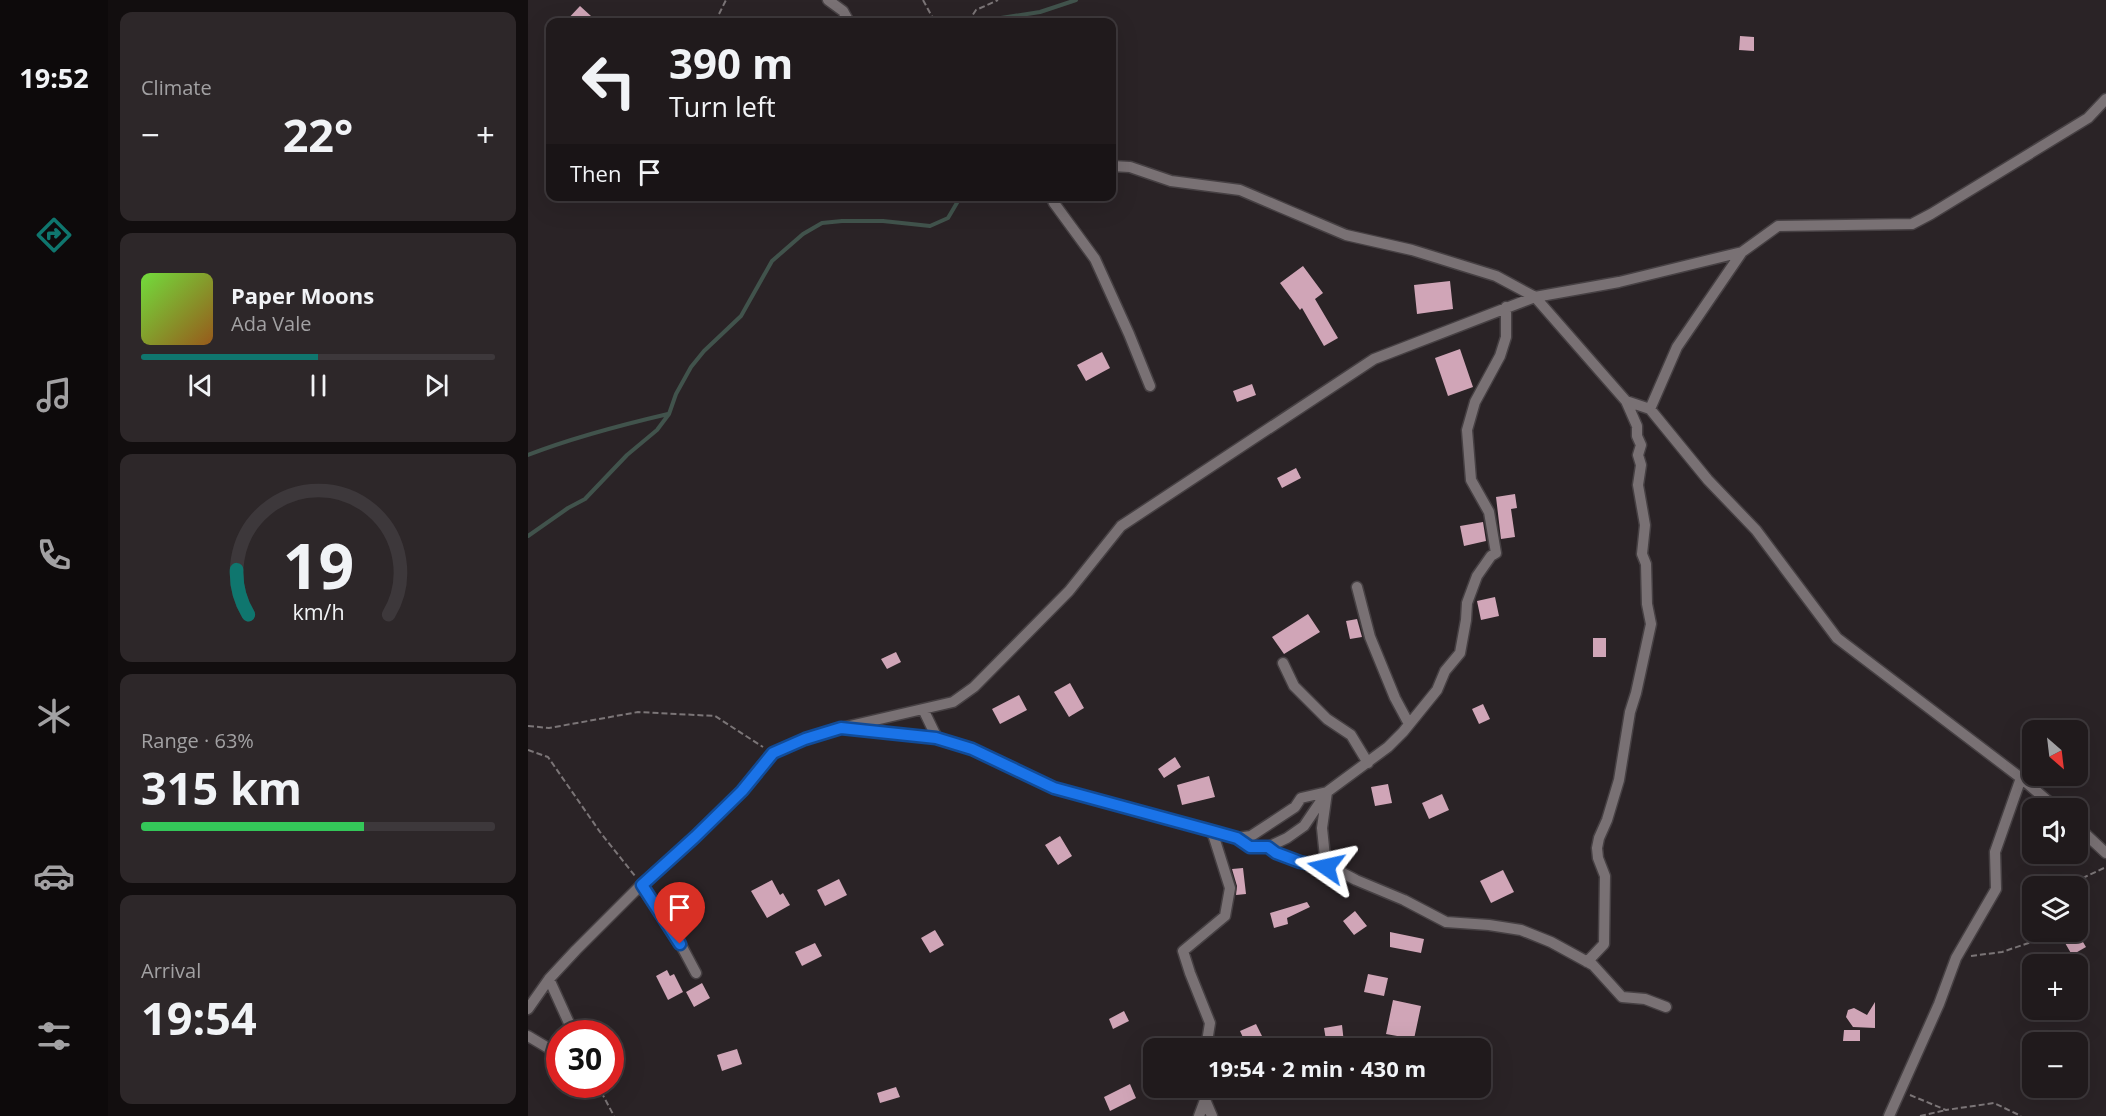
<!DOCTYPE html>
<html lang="en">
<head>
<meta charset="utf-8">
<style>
	:root { --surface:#201a1c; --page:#2d2729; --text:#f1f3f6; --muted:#a2a1a3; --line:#3d383b; --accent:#0f766e }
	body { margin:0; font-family:"Open Sans",sans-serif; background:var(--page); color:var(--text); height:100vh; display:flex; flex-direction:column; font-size:22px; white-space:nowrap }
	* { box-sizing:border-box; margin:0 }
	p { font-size:20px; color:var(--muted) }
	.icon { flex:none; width:33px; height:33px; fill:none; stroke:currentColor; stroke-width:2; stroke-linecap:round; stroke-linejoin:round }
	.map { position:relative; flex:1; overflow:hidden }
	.side { display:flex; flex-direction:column; gap:12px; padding:12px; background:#120e0f; width:420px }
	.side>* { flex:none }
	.banner { position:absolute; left:18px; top:18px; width:570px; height:183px; border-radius:12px; box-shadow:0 6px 24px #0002,0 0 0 2px var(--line); background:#201a1c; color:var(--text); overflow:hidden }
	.needle { width:39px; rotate:152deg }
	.tools { position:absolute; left:1494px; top:720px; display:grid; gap:12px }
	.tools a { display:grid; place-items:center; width:66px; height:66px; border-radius:12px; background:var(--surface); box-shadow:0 6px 24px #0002,0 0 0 2px var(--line); font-size:30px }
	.speed { position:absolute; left:18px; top:1020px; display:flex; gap:12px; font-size:30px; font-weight:700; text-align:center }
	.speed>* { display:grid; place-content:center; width:78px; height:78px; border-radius:50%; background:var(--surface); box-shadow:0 6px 24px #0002,0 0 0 2px var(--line); line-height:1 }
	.speed .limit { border:9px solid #d22; background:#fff; color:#111 }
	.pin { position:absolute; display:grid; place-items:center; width:51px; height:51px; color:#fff; margin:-62px -26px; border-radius:50% 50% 50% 0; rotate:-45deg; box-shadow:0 0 6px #0007 }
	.pin .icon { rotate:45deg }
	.me { position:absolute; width:66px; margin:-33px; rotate:281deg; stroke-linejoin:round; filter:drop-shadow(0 0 4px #0008) }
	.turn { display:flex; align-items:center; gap:21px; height:126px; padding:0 24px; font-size:27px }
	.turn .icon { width:78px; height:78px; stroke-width:2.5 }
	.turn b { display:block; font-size:42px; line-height:51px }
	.then { display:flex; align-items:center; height:57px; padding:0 24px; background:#0003; gap:12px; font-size:22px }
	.big { font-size:45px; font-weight:700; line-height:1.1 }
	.side .widget { flex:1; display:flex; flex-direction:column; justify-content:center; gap:9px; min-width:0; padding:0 21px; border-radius:12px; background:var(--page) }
	.side .dial { align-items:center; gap:0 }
	.dial svg { height:156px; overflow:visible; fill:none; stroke:var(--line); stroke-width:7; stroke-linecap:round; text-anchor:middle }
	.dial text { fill:var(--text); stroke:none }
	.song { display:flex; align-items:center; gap:18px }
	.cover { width:72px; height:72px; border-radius:9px; background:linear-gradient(135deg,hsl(100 70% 55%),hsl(30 70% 35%)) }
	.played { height:6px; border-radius:3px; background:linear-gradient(90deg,var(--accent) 50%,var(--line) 50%) }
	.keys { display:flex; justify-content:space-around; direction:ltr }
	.heat { display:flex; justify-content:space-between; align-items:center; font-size:33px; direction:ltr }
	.charge { height:9px; border-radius:4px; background:linear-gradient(90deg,#34c759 63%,var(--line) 0) }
	.trip { position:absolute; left:615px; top:1038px; width:348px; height:60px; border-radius:12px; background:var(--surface); box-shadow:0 6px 24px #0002,0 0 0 2px var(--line); font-weight:700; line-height:60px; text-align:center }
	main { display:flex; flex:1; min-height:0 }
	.menu { display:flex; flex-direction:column; width:108px; justify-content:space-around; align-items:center; background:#0d0a0b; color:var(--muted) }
	.menu .icon { width:42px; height:42px }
	.menu .selected { color:var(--accent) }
	.menu b { font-size:27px; color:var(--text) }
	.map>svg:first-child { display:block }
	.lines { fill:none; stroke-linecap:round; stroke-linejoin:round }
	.stream { stroke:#41534c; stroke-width:4 }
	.building { fill:#d0a5b7 }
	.minor-casing { stroke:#464043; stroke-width:13 }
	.path { stroke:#7b7577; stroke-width:2; stroke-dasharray:6 3; stroke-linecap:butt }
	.minor { stroke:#797174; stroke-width:10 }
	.route-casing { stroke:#114b97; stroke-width:15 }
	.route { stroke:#1a73e8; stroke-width:10 }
</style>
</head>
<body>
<main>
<nav class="menu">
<b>19:52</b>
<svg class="icon selected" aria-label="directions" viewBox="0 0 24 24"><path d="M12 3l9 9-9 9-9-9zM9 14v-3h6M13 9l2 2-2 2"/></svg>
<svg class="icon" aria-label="music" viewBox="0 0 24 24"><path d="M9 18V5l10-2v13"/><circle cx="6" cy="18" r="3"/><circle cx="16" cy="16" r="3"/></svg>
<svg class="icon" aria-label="phone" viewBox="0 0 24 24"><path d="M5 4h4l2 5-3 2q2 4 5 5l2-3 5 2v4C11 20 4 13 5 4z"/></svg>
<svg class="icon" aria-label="climate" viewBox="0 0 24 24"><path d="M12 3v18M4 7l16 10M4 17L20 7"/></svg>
<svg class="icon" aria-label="car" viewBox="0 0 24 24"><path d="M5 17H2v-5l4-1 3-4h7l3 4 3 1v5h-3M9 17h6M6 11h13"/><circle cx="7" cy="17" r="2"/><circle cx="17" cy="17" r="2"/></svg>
<svg class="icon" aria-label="filters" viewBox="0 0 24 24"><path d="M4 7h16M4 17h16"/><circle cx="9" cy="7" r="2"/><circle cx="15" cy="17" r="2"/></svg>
</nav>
<section class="side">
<div class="widget"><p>Climate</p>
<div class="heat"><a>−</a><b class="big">22°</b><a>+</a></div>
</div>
<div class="widget">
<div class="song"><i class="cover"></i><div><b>Paper Moons</b><p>Ada Vale</p></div></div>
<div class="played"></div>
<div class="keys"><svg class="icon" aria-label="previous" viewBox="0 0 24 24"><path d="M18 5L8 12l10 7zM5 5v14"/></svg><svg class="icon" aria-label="pause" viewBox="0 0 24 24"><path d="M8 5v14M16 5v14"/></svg><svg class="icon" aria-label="next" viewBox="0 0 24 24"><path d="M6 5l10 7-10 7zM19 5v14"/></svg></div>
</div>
<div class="widget dial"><svg viewBox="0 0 100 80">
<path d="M14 69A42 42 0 1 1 86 69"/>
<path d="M14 69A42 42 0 0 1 8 46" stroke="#0f766e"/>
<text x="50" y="56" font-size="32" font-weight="700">19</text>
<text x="50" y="72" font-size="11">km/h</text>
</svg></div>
<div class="widget"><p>Range · 63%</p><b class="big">315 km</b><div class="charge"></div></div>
<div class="widget"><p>Arrival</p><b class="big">19:54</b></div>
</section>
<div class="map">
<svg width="1578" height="1116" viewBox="0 0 1578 1116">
	<rect width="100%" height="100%" fill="#2a2326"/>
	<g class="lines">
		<path class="stream" d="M467,22L473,18L512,12L548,0
			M0,455C46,437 93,425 140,414
			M0,536L40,508L57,499L99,455L129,430L141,414L148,394L163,367L176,351L213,316L244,261L275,234L294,223L314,221H355L402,226L420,218L433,196"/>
	</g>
	<path class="building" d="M52,6L63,16L57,22H37Z
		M1212,36L1226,37V51L1211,50Z
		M775,266L795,293L787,299L810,338L796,346L774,308L772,310L752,283Z
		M922,281L925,309L889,314L886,285Z
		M932,349L945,387L920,396L907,358Z
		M574,352L582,368L558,381L549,365Z
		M724,384L728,395L709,402L705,391Z
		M768,468L773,478L754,488L749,478Z
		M987,494L989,508L983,509L987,537L973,539L968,497Z
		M955,522L958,541L936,546L932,526Z
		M967,597L971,616L953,620L949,601Z
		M780,614L792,632L756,654L744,637Z
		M829,619L834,637L822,639L818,621Z
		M1065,638H1078V657H1065Z
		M368,652L373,662L359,669L353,659Z
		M542,683L556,708L541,717L526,692Z
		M491,695L499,710L472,724L464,709Z
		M955,704L962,719L951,724L944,709Z
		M647,757L653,767L636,778L630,769Z
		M681,776L687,797L654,805L649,785Z
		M860,784L864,803L847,806L843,787Z
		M914,794L921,810L901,819L894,803Z
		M532,836L544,856L530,865L517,845Z
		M715,868L718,894L708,895L709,886L704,869Z
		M975,870L986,892L963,903L952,881Z
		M311,879L319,895L297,906L289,890Z
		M244,880L252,895L255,893L262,905L239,918L223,891Z
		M779,902L782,907L759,918L760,924L746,928L742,913Z
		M827,911L839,926L826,935L815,921Z
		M407,930L416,945L402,953L393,938Z
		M862,932L896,939L893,953L862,947Z
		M1542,932H1549L1558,947L1544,955L1533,936Z
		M287,943L294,956L274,966L267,952Z
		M139,970L142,976L146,974L155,992L140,1000L128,976Z
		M840,974L860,978L856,996L836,992Z
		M174,983L182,998L166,1007L158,992Z
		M865,1000L893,1006L886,1039L858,1034Z
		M1347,1002V1028L1325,1027L1318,1017L1320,1010L1326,1008L1339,1015Z
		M596,1011L601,1021L585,1029L581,1019Z
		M728,1024L736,1040L720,1048L712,1031Z
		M814,1025L816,1043L799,1046L796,1028Z
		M1316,1030H1332V1041H1315Z
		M209,1049L214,1064L194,1071L189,1055Z
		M602,1084L608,1098L582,1111L576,1097Z
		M368,1087L372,1097L352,1103L349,1093Z"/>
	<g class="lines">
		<g class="minor-casing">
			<path id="minor" d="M300,0L315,11L321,22
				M584,166L602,167L643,181L712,190L818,235L884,250L968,276L1007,297L1098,401L1122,409
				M523,196L526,203L567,259L601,334L622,386
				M1214,252L1149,347L1122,409L1180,480L1228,530L1309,638L1493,778L1528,808
				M829,587L842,637L867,698L881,724
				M755,663L766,686L799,719L823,735L840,763
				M395,709L409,738L444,749L526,788L684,831L702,888L697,916L655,951L662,973L682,1023L678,1048
				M322,729L409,738
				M1550,827L1578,853
				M684,831L709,838L722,847H740L759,838L776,826L799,792L860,747L875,732L909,690L917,671L932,653L938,620L939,603L949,576L963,556L968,553L961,512L943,480L939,430L947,402L972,356L978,337V307
				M709,838L723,836L767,807L773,798L799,792L794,828L798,867
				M740,847L748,853L772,862L805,868L828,880L876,900L918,922L961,925L993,930L1023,942L1065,965L1094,997L1117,999L1138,1007
				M113,885L152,943L168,973
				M1059,962L1076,944L1077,876L1070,858L1069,848L1071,838L1079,820L1091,780L1102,712L1108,693L1123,624L1119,604L1118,564L1114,554L1117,525L1110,485L1113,465L1110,455L1113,445L1109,436V426L1098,401
				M21,979L46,1034
				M0,1009L21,979L48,950L113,885L167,837L214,791L245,753L277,739L313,728L425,702L446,687L541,591L593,526L846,359L1007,297L1091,282L1214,252L1250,226L1384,224L1403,214L1560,118L1578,99
				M0,1036L32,1055
				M672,1088L684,1116
				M671,1116L677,1100
				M1361,1116L1411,1004L1428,958L1468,889L1467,852L1493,778"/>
		</g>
		<path class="path" d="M395,0L407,22
			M187,22L198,0
			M440,22L448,10L470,0
			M0,726L21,728L110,712L187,716L235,747
			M0,750L20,757L72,832L107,876
			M1538,886L1578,867
			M1550,917V920
			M1443,956L1474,952L1533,932
			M69,1084L86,1116
			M1382,1095L1418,1110L1466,1103L1493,1116
			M1392,1116L1418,1110"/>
		<use href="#minor" class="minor"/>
	</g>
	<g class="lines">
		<g class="route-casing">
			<path id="route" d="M152,944L114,885L167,837L214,791L245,753L277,739L313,728L408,738L444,749L526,788L684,831L709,838L722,847H740L748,853L772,862L798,867"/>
		</g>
		<use href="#route" class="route"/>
	</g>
</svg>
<div class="tools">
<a><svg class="needle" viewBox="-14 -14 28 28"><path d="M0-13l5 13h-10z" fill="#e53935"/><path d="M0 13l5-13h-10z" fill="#a2a1a3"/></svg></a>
<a><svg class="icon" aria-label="sound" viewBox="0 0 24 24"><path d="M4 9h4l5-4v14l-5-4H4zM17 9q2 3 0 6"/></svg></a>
<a><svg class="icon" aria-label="layers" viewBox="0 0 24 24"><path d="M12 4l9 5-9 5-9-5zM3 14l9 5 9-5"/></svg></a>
<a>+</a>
<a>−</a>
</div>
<div class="speed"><div class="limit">30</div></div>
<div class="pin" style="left:152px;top:944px;background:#d93025"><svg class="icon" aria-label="arrive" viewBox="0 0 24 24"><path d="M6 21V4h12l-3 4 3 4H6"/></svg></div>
<svg class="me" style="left:798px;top:867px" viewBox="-20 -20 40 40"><path d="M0-17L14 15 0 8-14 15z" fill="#1a73e8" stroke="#fff" stroke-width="4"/></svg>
<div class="trip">19:54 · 2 min · 430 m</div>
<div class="banner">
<div class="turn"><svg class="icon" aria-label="left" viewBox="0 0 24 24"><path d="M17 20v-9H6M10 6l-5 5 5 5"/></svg><div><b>390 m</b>Turn left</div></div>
<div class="then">Then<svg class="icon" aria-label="arrive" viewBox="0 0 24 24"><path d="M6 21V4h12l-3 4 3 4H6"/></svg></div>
</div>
</div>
</main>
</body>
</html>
